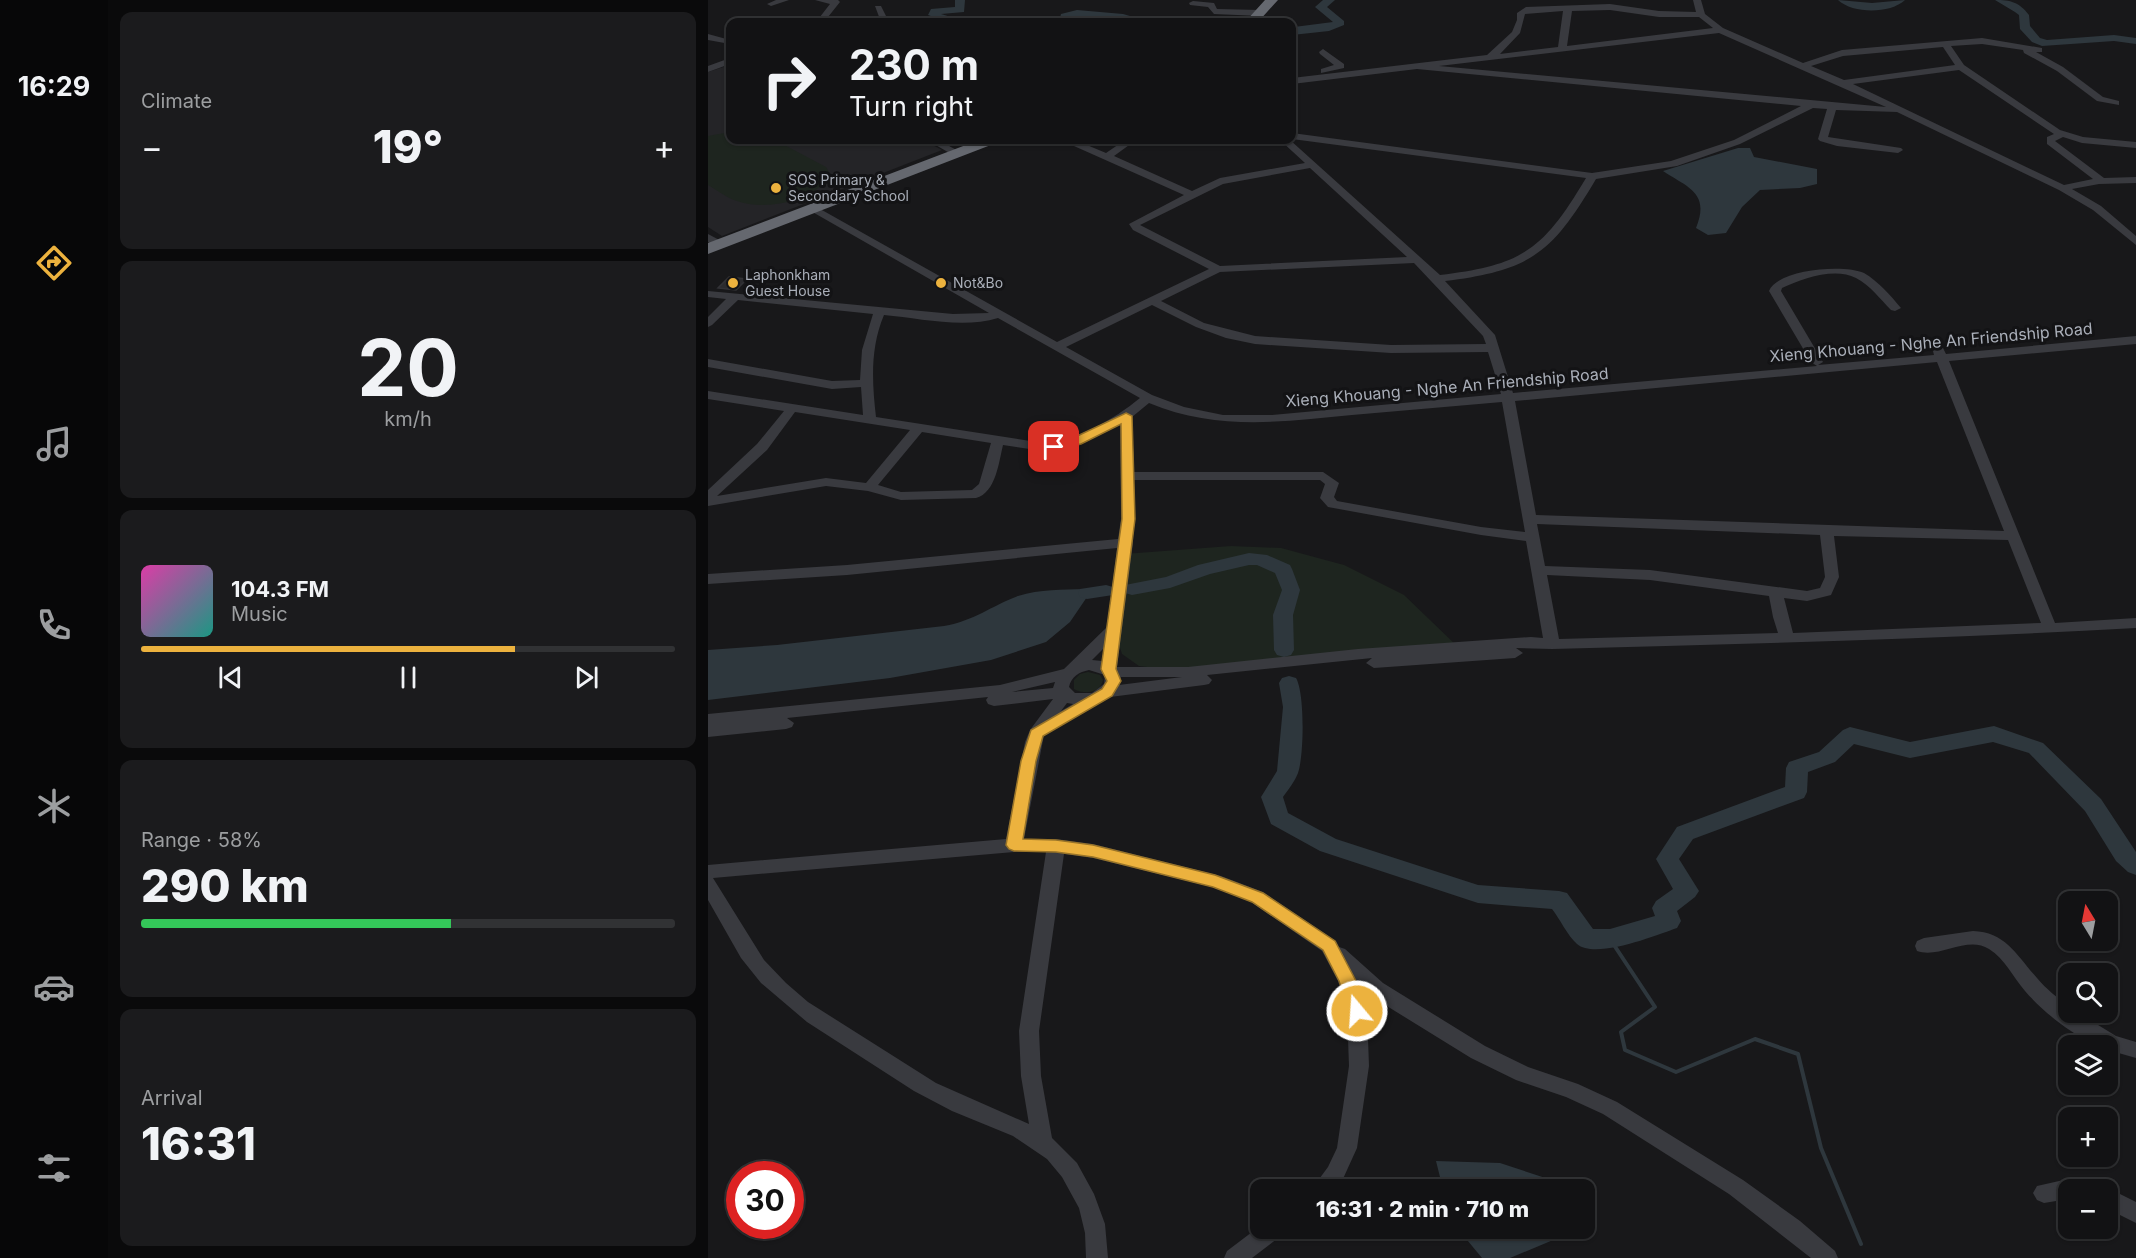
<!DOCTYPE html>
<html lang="en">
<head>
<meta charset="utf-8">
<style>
	:root { --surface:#121214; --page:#1b1b1d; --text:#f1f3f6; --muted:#9c9ea0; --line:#313234; --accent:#ecb23e }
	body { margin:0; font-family:Inter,sans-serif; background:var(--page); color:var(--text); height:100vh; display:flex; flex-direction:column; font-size:22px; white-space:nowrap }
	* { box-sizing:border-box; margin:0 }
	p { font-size:20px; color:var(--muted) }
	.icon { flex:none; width:33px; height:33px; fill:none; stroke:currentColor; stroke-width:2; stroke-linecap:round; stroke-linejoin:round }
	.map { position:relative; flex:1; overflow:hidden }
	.side { display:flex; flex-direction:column; gap:12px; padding:12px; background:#0a0a0b; width:600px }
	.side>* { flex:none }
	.top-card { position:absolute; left:18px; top:18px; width:570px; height:126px; border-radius:12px; box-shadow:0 2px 4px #0004,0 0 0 2px var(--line); background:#121214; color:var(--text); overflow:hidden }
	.needle { width:39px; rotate:350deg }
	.tools { position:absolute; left:1350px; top:891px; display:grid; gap:12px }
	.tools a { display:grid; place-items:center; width:60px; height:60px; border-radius:12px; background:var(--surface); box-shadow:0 2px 4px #0004,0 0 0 2px var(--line); font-size:30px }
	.speed { position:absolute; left:18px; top:1161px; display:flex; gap:12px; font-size:30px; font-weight:700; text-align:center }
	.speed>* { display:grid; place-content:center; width:78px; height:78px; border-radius:50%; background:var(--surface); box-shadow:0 2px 4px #0004,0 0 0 2px var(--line); line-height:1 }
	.speed .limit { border:9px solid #d22; background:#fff; color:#111 }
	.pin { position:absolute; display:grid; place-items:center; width:51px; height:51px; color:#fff; margin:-26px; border-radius:12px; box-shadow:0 3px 9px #0006 }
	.me { position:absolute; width:66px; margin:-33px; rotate:342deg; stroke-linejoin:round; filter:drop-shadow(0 0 4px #0008) }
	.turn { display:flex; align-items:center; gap:21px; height:126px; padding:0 24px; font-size:27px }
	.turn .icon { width:78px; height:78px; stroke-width:2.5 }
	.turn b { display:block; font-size:42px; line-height:51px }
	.big { font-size:45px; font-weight:800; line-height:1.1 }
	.side .card { flex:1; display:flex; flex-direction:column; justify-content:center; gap:9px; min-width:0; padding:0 21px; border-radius:12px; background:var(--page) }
	.side .dial { align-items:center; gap:0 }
	.dial b { font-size:78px; line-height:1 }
	.song { display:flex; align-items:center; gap:18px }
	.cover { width:72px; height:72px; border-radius:9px; background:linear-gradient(135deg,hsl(320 70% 55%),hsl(170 70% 35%)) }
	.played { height:6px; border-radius:3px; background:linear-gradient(90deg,var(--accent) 70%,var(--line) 70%) }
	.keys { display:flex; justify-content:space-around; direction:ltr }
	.heat { display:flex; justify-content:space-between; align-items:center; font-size:33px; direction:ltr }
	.charge { height:9px; border-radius:4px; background:linear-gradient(90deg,#34c759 58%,var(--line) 0) }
	.trip { position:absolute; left:542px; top:1179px; width:345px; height:60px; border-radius:12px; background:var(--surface); box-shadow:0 2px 4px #0004,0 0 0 2px var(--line); font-weight:800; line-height:60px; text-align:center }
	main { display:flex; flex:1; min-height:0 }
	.menu { display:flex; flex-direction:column; width:108px; justify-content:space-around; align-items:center; background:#070708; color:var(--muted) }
	.menu .icon { width:42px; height:42px }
	.menu .active { color:var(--accent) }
	.menu b { font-size:27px; color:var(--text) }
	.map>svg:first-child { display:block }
	.built { fill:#242427 }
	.green { fill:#1e251f }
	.water { fill:#2e373d }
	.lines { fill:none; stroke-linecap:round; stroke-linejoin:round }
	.stream { stroke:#2e373d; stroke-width:4 }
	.river { fill:#2e373d; fill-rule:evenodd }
	.building { fill:#2b2b2e; stroke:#323236; stroke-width:1.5 }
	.minor { fill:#393a3f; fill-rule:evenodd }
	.highway { fill:#65686f; fill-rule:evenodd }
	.route { fill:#ecb23e; stroke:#997428; stroke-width:1.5 }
	.poi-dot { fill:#ecb23e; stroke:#131315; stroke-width:2 }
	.labels { text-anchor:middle; stroke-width:6; stroke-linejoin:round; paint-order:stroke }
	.far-poi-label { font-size:14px; fill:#aaafb9; stroke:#131315; text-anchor:start }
	.street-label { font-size:16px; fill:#aaafb9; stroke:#131315 }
</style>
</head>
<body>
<main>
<nav class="menu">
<b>16:29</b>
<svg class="icon active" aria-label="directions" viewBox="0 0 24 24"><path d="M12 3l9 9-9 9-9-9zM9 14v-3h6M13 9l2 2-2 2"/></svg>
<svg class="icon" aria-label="music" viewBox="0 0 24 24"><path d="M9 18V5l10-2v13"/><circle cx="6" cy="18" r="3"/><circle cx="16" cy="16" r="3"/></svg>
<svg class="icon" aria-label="phone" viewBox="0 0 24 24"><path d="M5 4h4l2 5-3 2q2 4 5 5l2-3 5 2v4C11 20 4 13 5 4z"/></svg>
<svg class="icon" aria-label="climate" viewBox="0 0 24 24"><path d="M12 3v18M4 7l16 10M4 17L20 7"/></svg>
<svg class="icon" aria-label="car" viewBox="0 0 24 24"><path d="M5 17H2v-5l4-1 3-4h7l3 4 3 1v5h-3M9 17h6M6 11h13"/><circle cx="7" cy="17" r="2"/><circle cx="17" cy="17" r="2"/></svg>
<svg class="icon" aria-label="filters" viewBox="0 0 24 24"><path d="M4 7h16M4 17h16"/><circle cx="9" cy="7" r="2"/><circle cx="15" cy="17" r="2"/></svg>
</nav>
<section class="side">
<div class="card"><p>Climate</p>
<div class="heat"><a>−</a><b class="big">19°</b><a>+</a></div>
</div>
<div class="card dial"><b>20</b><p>km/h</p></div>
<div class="card">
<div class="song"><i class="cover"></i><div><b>104.3 FM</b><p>Music</p></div></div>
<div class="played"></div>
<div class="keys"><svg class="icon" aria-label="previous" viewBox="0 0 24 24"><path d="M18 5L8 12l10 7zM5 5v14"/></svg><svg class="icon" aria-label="pause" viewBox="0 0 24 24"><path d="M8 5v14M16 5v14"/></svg><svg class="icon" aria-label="next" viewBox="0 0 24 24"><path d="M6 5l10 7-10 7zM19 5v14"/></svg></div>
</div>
<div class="card"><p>Range · 58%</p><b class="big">290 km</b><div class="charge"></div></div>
<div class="card"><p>Arrival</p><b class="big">16:31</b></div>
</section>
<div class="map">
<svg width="1428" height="1258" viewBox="0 0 1428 1258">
	<rect width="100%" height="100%" fill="#18181a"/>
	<path class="built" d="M22,65V140H215L234,150L14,236L0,227V72Z"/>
	<path class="green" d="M22,132V140H67L118,167L122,174C108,202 56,211 29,201C19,198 9,190 0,185V136Z
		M523,546L573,548L636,565L696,595L749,646L480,672L431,666L414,654L406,629L416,554Z
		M380,672L392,675L395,680C392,693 377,695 366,689V680L372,674Z"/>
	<path class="water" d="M1030,148H1042L1046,157L1109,169V184L1092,188L1052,190L1034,207L1018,233L1000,235L988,228C1002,193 981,188 955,171Z
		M377,589L379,597L362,622L338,642L283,660L182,678L0,700V650L69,645L236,626C266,621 283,606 310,596C332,589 355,590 377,589Z
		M728,1161L792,1163L871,1189H735Z
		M750,1229H859L857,1235L802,1258H774Z"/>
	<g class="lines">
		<path class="stream" d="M902,939L947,1007L913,1032L917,1050L968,1072L1047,1039L1090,1054L1113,1148L1153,1244"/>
		<path class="river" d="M247,0H257L256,12L233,14L253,20L254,22H239L220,15L223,9L247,7Z
			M615,0H627L619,7L636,21V25L621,31L584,35V28L586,27L625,22L607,7Z
			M1130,0L1164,3L1197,0C1182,14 1145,14 1130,0Z
			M1287,0C1303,0 1311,2 1321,15L1322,26L1332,38L1339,40L1406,35L1428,38V44L1406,41L1334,46L1324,42L1312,29L1311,15L1307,12Z
			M369,10L415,14L422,16L426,22L369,16L363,18L361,22H341L352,18L353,14Z
			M541,553L559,555L582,565L584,569L592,590L585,615L586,650L583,655L576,657L569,655L566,650L565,615L574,590L567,573L549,565H541L502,574L462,588L424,595L417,593L415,589L417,585L458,577L490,565Z
			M398,585L405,587L407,591L405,595L379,599L372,597L370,593L372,589Z
			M581,676L588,678C597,693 596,756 590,773C587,781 580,790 575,797L580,813L628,839L770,885L851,891L859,893L885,929H902L947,916L944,908L948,901L965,889L948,859L969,827L1077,787L1078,768L1081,762L1111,752L1135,730L1142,727L1202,742L1286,726L1335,743L1393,799L1428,852V875L1420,872L1408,861L1377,811L1321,753L1285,742L1202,758L1146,744L1127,762L1100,772L1099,792L1096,798L985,839L971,859L991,891L987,897L969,911L973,921L969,928C949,935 887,960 869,944C859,935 852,919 844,909L770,903L612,851L563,824L553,797L569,771L575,707L571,683L574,678Z"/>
	</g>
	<path class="building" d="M21,277L39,279L28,290L10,288Z"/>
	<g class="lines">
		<path class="minor" d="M68,0H81L63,6L59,4Z
			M107,0H130L132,2L116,22H108L122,4Z
			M985,0H993L997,14L1015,28L1095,63L1134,50L1274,38L1334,48V52H1328L1355,67L1395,97L1411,101V105L1389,101L1349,71L1316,53L1315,50L1274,44L1243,46L1256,65L1352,130L1375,137L1428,142V148L1374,143L1355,137L1347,141L1396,178L1428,177V183L1391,184L1364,189L1393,206L1428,236V245L1385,210L1351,190L1189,112L1128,110L1120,137L1193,148L1195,150L1190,153L1129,146L1112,141L1110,139L1119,109L1105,108L1032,144L969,166L888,179C844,253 824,270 737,281L787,335L805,393L1109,366L1103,362L1061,291C1070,269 1136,264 1156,273C1170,281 1183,296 1193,308L1187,311L1183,310C1172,299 1162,285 1148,278C1126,267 1094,279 1074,288L1073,291L1115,362L1110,365L1226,355L1225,351L1231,347L1235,348L1238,354L1428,336V344L1241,361L1347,623L1428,618V628C1233,639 1039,644 844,649L808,648L815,653L807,658L666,668L658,663L664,658L499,675L504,680L501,684L496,685L402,697L336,735L316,839H348L385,844L513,876L555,892L628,941L631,947L637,949L675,983L777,1046L820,1067L870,1084L909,1102L1035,1180L1092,1221L1127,1251L1130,1258H1103L1021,1194L895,1114L858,1097L808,1080L763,1058L661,995L649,983L659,1011L661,1066L649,1148L634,1181L627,1190H603L620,1167L629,1148L641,1066L639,1011L630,981L614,951L543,902L504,887L385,858L356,854L331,1031L333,1076L344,1138L369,1163L386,1194L397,1224L400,1258H378L377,1233L371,1208L354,1177L339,1159L305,1136L244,1111L206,1091L99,1022L53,983L33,958L0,900V865L298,839L317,742L322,730L345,699L286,706L280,704L278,700L280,697L79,718L86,723L84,727L78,729L0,737V714L292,685L356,669L399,627L409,548L139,575L0,584V574L139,565L410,539L413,519L412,424L358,449L335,451L295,445C291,461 288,493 268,498L193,500L160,491L118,486L0,506V490L49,444L76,411L0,399V391L155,415L153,387L124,389L0,367V359L124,381L152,380L154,350L165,314L30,300L4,325L0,327V317L18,299L0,297V291L245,314L281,313L101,210L100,208L105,205L349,342L501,269L425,230L421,224L476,195L357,142L355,140H367L398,153L417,140H428L406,156L484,191L512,178L597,163L572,140H582L732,275C815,265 835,250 878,178L584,139V133L884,173L963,161L1026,140L1093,106L709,69L584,84V78L779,55L804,32L809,20V13L818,7L902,4L951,11L988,12ZM902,10L951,17H991L1005,28L859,46L864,11ZM855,11L850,47L792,54L812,33L817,14ZM1011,33L1178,107L731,66ZM1235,47L1247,65L1136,80L1103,66L1135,56ZM1251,70L1346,134L1339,137V144L1385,179L1356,185L1145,84ZM602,168L699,257L512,266L432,225L515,184ZM706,263L775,336L778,344L683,345L547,336L496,323L453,301L512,272ZM444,305L488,327L518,338L547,344L683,353L780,352L793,394L564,415H515L476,407L444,395L358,347ZM176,315C211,318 255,329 290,318L432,398C405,420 370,440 335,443L168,417C164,382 162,348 176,315ZM1229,362L1296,531L828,515L807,401ZM794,402L817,532L773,527L629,501L626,497L631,483L615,472H426L424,417L441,403C508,431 574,422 644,415C694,411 744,406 794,402ZM87,412L202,430L158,483L118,478L9,496L59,450ZM214,432L283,443L271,484L264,490L193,492L170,485ZM426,480H612L617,484L612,498L620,507L773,535L818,541L835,638L823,637L650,649L480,667H409L425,543ZM829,524L1112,535L1117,577L1112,588L1099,591L942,570L837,566ZM1126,536L1300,540L1333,623L1085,633L1076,598L1099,601L1123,595L1131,577ZM839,575L942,580L1061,596L1065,617L1070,633L851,639ZM396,648L394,661L384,660ZM381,670L397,675L396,684L384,693H367L361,687C363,677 371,672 381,670ZM413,677H474L411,685ZM347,682L345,688L304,692ZM359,703L365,704L353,711ZM306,852H338L311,1031L313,1076L321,1124L228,1083L100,1002L78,983L56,960L5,878Z
			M485,1L506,3L509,9L552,10L556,13L552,16L506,14L500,7L482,5L481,3Z
			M167,6H173L181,22H173Z
			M0,34L22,40V44L0,40Z
			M615,49L636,64V68L613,73V69L626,65L612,54L611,52Z
			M22,58V64L0,72V66Z
			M219,140H230L254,153L245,155Z
			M0,234L15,242V246H7L0,242Z
			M1265,931C1298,932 1309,956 1329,978C1338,989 1350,998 1360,1006V1012H1369L1408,1036L1428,1042V1058L1400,1050V1046C1375,1046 1333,1010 1317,991C1305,977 1297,959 1281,949C1259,935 1232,959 1209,951L1207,946L1209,941L1216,938Z
			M1360,1179L1386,1183L1389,1190H1360V1199L1336,1203L1329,1200L1325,1193L1329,1186Z
			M1400,1188L1428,1202V1223L1400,1209V1190H1396Z
			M552,1226V1228H576L574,1235L544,1258H516L519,1251Z"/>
		<path class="highway" d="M557,0H570L550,22H537Z
			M271,140H290L288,143L0,254V243Z"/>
	</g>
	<path class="route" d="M418,413L424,416L427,519L408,669L413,681L404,696L335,736L328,761L315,839L348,840L385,845L507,875L555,893L627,941L648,981L658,1011L655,1017L649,1019L643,1017L631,981L615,950L544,902L505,887L385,857L348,852L306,851L301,849L298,845L313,761L323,730L394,689L399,681L393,669L414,519L413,424L373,444L346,451L340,447L365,438Z"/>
	<g class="poi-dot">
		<circle cx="68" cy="188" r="6"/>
		<circle cx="25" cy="283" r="6"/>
		<circle cx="233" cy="283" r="6"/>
	</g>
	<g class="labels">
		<g class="far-poi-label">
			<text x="80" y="185">SOS Primary &amp;<tspan x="80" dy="16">Secondary School</tspan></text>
			<text x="37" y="280">Laphonkham<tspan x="37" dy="16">Guest House</tspan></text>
			<text x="245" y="288">Not&amp;Bo</text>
		</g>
		<g class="street-label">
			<text transform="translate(1223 342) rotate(-5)" y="6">Xieng Khouang - Nghe An Friendship Road</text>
			<text transform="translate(739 387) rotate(-5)" y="6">Xieng Khouang - Nghe An Friendship Road</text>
		</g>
	</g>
</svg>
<div class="tools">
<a><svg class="needle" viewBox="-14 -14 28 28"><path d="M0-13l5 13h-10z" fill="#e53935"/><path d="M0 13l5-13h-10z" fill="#9c9ea0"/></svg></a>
<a><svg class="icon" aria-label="search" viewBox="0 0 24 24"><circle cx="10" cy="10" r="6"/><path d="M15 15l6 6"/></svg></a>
<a><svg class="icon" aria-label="layers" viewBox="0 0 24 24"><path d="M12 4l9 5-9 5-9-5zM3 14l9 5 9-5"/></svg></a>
<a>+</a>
<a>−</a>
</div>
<div class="speed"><div class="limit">30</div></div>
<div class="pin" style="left:346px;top:447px;background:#d93025"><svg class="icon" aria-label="arrive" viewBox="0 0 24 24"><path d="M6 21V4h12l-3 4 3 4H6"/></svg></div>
<svg class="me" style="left:649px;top:1011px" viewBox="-20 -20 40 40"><circle r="17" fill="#ecb23e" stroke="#fff" stroke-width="3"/><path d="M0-11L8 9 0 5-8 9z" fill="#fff"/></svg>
<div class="trip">16:31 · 2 min · 710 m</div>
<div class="top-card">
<div class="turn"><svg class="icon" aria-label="right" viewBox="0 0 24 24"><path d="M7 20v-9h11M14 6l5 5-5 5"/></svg><div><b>230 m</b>Turn right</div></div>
</div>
</div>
</main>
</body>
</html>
